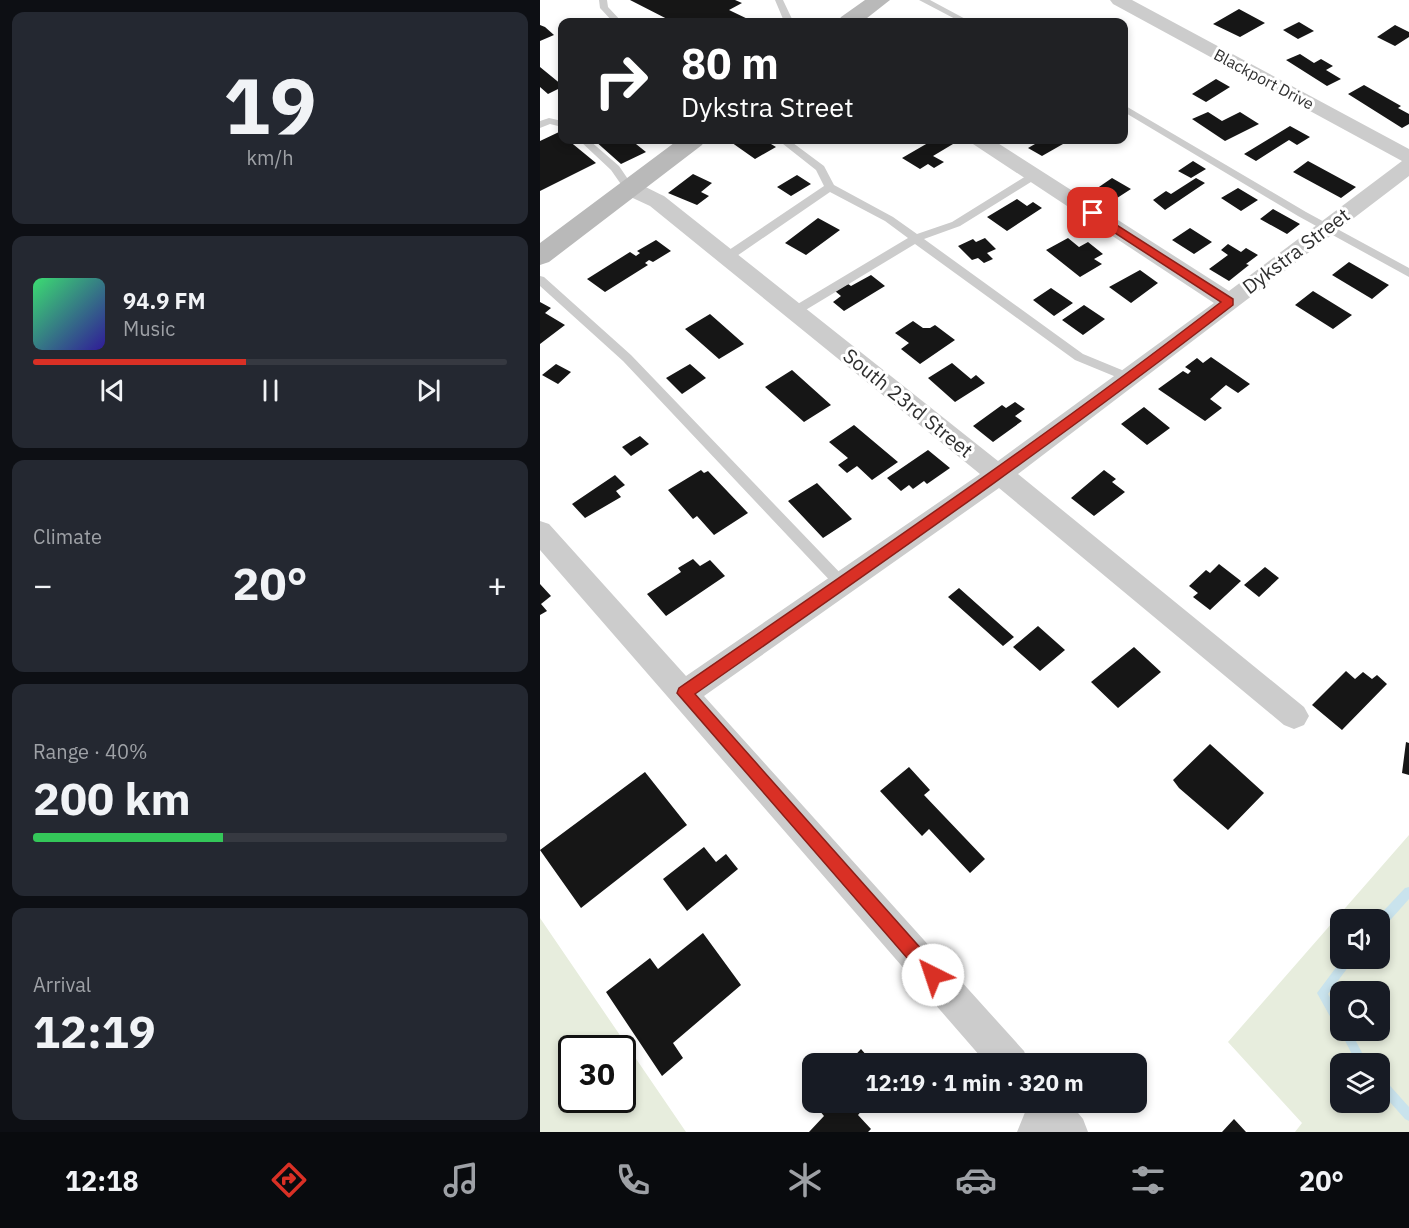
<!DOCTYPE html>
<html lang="en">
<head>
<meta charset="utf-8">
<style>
	:root { --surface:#171b24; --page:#242831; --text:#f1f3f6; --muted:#9ea1a6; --line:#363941; --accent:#d93025 }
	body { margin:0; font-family:"IBM Plex Sans",sans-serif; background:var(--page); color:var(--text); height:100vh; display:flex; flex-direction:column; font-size:22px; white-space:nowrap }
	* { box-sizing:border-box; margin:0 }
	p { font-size:20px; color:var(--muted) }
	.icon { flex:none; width:33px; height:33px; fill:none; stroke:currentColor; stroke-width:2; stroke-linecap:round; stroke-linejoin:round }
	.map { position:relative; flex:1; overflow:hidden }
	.side { display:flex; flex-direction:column; gap:12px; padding:12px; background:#0d0f14; width:540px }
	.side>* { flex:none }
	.hud { position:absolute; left:18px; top:18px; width:570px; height:126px; border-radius:12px; box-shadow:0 3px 9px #0003; background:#202124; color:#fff; overflow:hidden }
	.fabs { position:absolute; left:790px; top:909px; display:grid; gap:12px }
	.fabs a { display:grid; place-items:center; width:60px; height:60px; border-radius:12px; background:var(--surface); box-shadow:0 3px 9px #0003; font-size:30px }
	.speed { position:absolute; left:18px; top:1035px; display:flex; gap:12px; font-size:30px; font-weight:700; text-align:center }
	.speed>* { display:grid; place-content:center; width:78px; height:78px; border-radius:50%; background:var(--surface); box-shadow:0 3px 9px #0003; line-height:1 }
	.speed .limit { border:3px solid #111; border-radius:9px; background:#fff; color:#111 }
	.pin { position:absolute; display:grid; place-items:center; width:51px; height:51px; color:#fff; margin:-26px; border-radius:12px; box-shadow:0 3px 9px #0006 }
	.me { position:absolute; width:66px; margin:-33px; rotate:319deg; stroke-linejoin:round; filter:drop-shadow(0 0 4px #0008) }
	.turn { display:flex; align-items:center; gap:21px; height:126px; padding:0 24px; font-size:27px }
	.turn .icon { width:78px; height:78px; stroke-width:2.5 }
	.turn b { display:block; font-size:42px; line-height:51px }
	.big { font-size:45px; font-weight:800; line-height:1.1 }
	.side .tile { flex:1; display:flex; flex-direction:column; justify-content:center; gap:9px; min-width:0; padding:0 21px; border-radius:12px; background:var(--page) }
	.side .dial { align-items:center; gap:0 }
	.dial b { font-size:78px; line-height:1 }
	.song { display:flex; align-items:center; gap:18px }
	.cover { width:72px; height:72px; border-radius:9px; background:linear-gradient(135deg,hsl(140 70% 55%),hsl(250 70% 35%)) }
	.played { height:6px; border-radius:3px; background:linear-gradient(90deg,var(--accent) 45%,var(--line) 45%) }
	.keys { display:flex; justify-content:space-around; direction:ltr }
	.heat { display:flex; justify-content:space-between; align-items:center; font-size:33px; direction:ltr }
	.charge { height:9px; border-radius:4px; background:linear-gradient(90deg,#34c759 40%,var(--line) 0) }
	.trip { position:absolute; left:262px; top:1053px; width:345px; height:60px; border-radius:12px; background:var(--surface); box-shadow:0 3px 9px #0003; font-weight:800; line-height:60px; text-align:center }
	.dock { display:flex; height:96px; justify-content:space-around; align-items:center; background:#090b0e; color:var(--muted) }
	.dock .icon { width:42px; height:42px }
	.dock .selected { color:var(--accent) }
	.dock b { font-size:27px; color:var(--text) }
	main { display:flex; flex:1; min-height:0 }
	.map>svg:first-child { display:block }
	.green { fill:#e7eddd; fill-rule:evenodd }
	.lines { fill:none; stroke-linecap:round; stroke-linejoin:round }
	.stream { fill:#c9e3ed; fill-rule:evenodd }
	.building { fill:#161616 }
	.service { fill:#ccc; fill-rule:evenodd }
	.minor { fill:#ccc; fill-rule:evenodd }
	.secondary { fill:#b9b9b9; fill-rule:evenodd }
	.route { fill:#d93025; stroke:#8d1f18; stroke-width:1.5 }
	.labels { text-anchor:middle; stroke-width:6; stroke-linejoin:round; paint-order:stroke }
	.far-street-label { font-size:16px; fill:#2f2f2f; stroke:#fff }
	.street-label { font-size:20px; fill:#2f2f2f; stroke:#fff }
</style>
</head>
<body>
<main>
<section class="side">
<div class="tile dial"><b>19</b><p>km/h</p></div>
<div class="tile">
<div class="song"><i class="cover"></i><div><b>94.9 FM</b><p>Music</p></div></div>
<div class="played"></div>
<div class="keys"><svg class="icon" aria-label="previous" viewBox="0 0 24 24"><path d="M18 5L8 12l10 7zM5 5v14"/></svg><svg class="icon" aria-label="pause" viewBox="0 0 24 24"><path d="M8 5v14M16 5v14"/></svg><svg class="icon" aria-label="next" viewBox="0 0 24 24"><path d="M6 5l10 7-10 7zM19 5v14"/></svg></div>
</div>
<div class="tile"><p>Climate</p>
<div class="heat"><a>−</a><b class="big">20°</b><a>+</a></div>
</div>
<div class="tile"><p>Range · 40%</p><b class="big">200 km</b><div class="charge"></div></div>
<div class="tile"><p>Arrival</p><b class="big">12:19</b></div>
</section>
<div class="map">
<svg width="869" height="1132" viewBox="0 0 869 1132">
	<rect width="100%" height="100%" fill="#fff"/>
	<path class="green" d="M869,835V1132H755L762,1123L688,1042ZM801,920H840V958H801ZM801,992H840V1030H801ZM801,1064H840V1102H801Z
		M0,918L146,1132H0ZM32,1048H82V1100H32Z"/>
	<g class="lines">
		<path class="stream" d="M869,887V899L844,927L840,928V920L836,919L865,888Z
			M803,958H815L788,994L801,1015V1030H810L828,1064H817L799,1029H797L777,993Z
			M840,1078L844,1079L869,1107V1121L865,1119L840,1091Z"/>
	</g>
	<path class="building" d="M90,0H195L202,3L189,10L214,22H133Z
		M699,9L725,23L700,37L673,24Z
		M759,22L774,31L758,39L743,30Z
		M0,25L5,27L14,35L0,41Z
		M855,25L869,32V37L855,46L837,37Z
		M760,54L774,63L781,59L793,66L786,70L801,79L787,86L746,60Z
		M0,67L22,85V87L8,94L0,87Z
		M676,79L690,87L666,102L652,94Z
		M824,85L861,106L858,108L869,114V124L862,128L808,94Z
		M668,112L682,121L700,112L719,124L685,141L652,119Z
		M750,126L770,137L757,145L749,140L716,161L704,154Z
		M19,132L22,135V140H28L56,163L0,191V141Z
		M54,140H91L106,152L81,164Z
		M188,140H231L235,142L231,144L236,147L215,159Z
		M393,140H405L413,144L393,156L404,162L394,168L388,164L380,169L362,158Z
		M502,140H530L502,156L488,148Z
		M653,161L666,169L651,178L638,171Z
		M768,161L816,187L801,198L753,172Z
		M153,174L172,183L161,192L169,196L157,205L128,193Z
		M257,175L271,184L251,196L237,187Z
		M572,178L591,189L574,200L556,189Z
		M656,178L665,183L625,210L613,200L626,191L631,194Z
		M698,188L718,200L701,211L681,198Z
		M477,199L487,206L493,202L502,208L467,231L447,217Z
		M733,209L760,224L747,234L720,219Z
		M278,218L300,230L266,255L245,243Z
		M650,228L672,242L654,254L632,240Z
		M445,238L456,249L447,253L453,259L444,263L438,258L432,260L418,246L433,239L436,242Z
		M528,238L539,247L548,242L563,254L554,259L562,264L540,277L506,250Z
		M116,240L131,251L113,262L109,260L105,263L108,265L65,292L47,279L90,252L96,256L100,253L97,251Z
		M688,244L701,252L706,248L718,255L706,264L709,265L689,281L669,269L688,255L681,250Z
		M809,262L849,285L832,299L792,275Z
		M600,270L618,283L591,303L569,287Z
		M331,275L345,286L304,311L293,302L301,296L295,291L308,284L311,286Z
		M511,288L533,303L514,316L493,300Z
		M773,291L812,315L793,329L755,305Z
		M0,302L11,308L5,313L25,325L0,344Z
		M544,305L565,319L543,335L522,320Z
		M170,314L204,344L179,359L145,329Z
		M373,321L383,328H390L395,325L415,340L380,364L361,349L369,343L355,333Z
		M671,357L710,384L698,393L686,385L670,399L682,408L665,421L618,389L643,371L648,374L651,371L645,367L657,358L663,363Z
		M412,363L431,379L436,375L445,383L415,402L388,378Z
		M16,364L31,372L18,384L2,375Z
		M150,364L166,378L142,394L126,378Z
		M252,370L291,405L264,422L225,387Z
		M475,402L485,409L475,416L482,421L453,442L433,426L462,405L466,408Z
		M604,407L630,428L607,445L581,424Z
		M314,425L358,462L332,480L317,466L307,473L298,465L308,458L289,442Z
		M100,436L109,444L91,456L82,447Z
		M388,450L410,468L387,484L384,481L373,489L369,485L361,491L347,478Z
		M161,470L164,473L168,471L208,513L174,535L157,516L153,519L128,490Z
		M564,470L576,479L572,482L585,492L554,516L531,498Z
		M75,475L85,485L76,491L81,497L45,518L32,504Z
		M277,483L312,519L283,538L248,501Z
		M153,559L160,566L170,560L185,576L126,616L107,594L141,572L138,568Z
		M679,564L701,581L670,610L653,597L658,593L649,586L666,570L670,573Z
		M725,567L739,578L719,597L704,585Z
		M0,584L11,596L1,604L7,611L0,615Z
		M419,588L474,637L463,646L408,597Z
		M498,626L525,650L500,671L473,647Z
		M594,647L621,672L578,708L551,682Z
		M806,671L815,679L823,672L832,679L837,675L847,684L802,730L772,705Z
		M866,742L869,743V775L862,773Z
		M670,744L724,793L688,830L639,788L633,780Z
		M369,767L390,790L384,795L445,859L430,873L389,829L382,836L340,791Z
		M105,772L147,825L41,908L0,850Z
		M164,847L176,862L186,854L198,869L147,911L123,879Z
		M163,933L201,985L133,1043L143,1058L122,1076L66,992L110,958L118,969Z
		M321,1049L334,1064H307Z
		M273,1090V1102H329L318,1115L331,1129L328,1132H269L284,1116L267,1096Z
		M694,1119L706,1132H682Z"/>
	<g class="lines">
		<path class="service" d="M59,0H67L68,7L82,22H73L60,8Z
			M235,0H243L252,19L250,22H241L243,19Z
			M379,0H390L431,22H421Z
			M584,105L766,212L869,268V277L758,216L584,112Z
			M9,118L22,121V127L10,124L0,128V121Z
			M39,140H49L79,166L94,188L93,190H85L71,170Z
			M238,140H249L284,166L294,185L353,217L377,234L412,222L491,173H499V177L420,226L384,239L543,354L594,375L596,378L594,381H586L535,360L375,244L259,314H251V308L368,238L345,221L290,192L191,260H183V254L284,186L276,170Z
			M0,276L4,277L91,355L306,579L308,583L306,587H296L83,361L0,286Z"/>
		<path class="minor" d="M570,0H592L869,149V176L478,474L764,707L769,716L764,725L754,729L744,725L459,488L164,696L484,1051L489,1064H447L0,550V521L9,524L146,676L440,474L110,206L82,193L79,188L82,183C96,180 111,190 124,196L458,461L674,303L433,144L430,140H453L689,291L862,161L573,4Z
			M487,1102H529L543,1119L548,1132H477L488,1105Z"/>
		<path class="secondary" d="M325,0H350L322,22H298L301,17Z
			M138,140H165L162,145L9,262L0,265V243Z"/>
	</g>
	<path class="route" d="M553,210L693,299V305C518,441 336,567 155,694L399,969L402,975L399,981L393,984L387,981L137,693L139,688C322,562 505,438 681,302L549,216V211Z"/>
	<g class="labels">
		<g class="far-street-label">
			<text transform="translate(724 79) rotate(28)" y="6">Blackport Drive</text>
		</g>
		<g class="street-label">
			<text transform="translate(756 251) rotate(-37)" y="7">Dykstra Street</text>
			<text transform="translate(368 403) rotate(39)" y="7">South 23rd Street</text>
		</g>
	</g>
</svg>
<div class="fabs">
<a><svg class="icon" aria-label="sound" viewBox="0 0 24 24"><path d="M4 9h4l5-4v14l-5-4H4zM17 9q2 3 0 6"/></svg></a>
<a><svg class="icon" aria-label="search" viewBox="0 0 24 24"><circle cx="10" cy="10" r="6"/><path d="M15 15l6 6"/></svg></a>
<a><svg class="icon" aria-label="layers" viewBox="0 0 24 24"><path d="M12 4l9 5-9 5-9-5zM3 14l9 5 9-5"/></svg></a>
</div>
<div class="speed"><div class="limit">30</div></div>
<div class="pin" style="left:553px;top:213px;background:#d93025"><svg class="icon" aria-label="arrive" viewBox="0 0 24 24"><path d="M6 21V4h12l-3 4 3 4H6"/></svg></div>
<svg class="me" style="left:393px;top:975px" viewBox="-20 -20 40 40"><circle r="19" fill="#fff"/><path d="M0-13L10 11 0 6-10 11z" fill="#d93025"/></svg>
<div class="trip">12:19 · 1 min · 320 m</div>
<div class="hud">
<div class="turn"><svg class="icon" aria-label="right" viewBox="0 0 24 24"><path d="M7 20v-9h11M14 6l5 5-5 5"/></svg><div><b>80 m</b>Dykstra Street</div></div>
</div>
</div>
</main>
<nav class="dock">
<b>12:18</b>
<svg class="icon selected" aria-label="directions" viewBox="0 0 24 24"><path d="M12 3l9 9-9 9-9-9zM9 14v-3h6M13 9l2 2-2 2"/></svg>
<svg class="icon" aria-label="music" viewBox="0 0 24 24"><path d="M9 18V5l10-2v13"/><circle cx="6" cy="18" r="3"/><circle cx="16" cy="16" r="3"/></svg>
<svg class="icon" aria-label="phone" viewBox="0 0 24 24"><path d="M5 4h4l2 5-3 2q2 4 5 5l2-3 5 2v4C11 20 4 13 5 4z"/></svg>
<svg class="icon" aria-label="climate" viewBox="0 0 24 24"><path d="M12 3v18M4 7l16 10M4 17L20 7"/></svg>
<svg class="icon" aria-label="car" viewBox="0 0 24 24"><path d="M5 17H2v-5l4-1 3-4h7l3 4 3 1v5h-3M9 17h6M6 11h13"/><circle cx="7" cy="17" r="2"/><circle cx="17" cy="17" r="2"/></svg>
<svg class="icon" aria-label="filters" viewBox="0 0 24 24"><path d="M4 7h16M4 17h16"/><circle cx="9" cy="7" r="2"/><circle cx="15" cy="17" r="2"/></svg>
<b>20°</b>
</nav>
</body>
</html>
